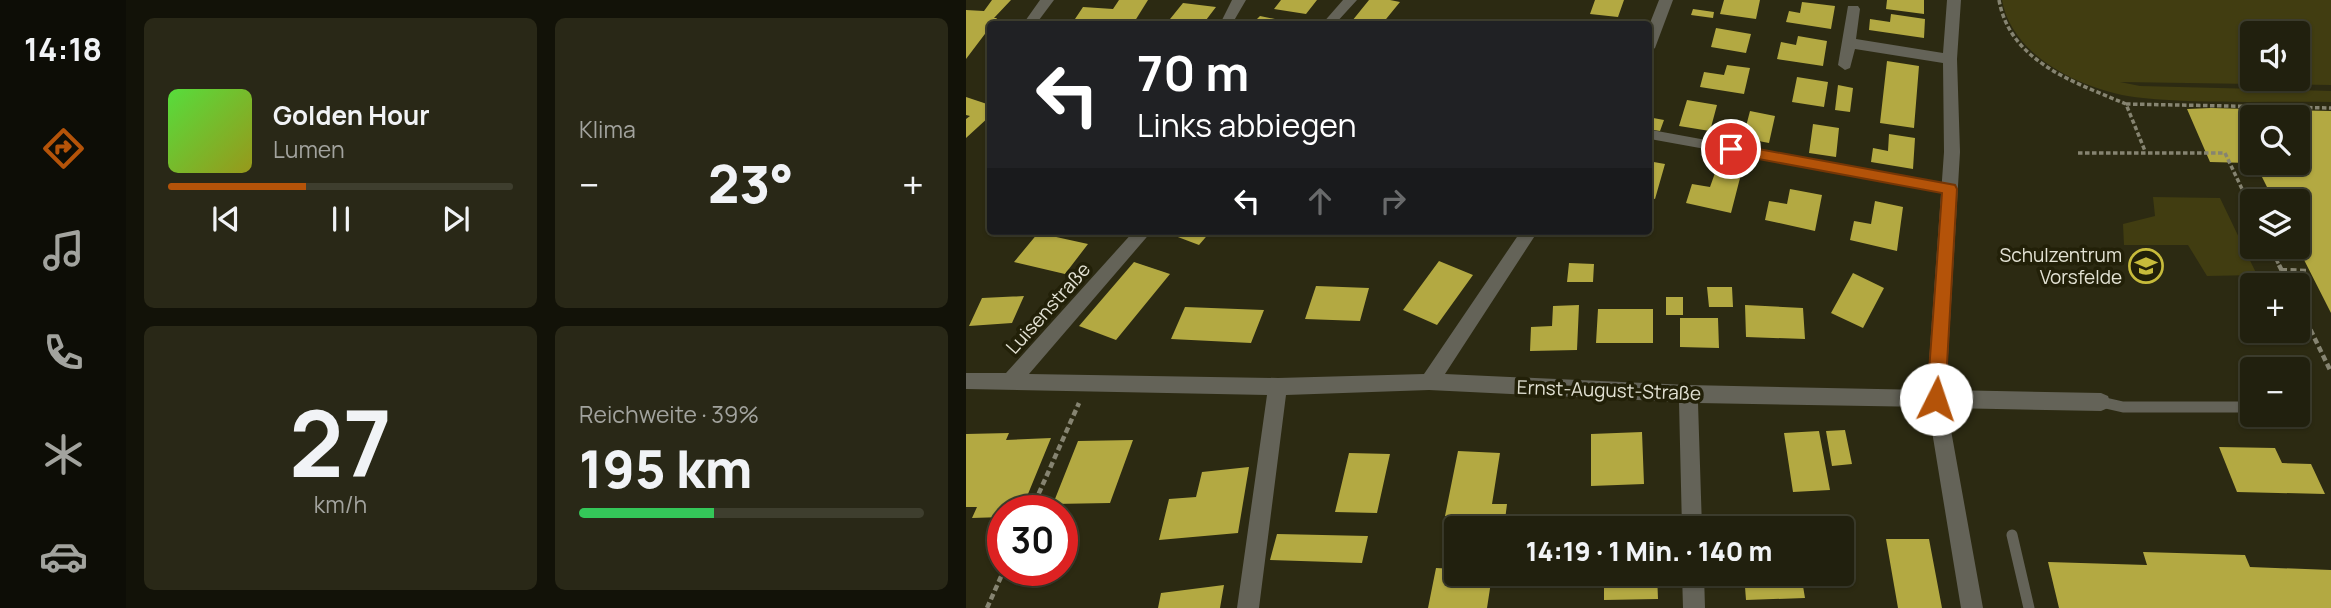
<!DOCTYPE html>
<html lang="de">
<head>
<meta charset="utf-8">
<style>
	:root { --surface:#21200e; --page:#292817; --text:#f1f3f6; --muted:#a2a39e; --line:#3e3e2e; --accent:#b45309 }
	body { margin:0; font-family:Manrope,sans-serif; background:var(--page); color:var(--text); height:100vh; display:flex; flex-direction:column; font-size:26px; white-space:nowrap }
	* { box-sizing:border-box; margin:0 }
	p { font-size:23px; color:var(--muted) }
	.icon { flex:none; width:38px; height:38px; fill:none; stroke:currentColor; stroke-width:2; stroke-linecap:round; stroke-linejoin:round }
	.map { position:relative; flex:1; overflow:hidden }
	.panel { display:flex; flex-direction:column; gap:18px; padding:18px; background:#121208; width:840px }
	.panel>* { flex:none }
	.top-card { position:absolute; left:21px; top:21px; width:665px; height:214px; border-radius:7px; box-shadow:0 2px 5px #0004,0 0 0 2px var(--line); background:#202124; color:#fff; overflow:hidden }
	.fabs { position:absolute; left:1274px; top:21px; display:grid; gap:14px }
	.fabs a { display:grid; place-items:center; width:70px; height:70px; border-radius:7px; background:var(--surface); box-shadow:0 2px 5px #0004,0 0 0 2px var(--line); font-size:35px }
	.speed { position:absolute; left:21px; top:495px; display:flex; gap:14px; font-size:35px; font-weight:700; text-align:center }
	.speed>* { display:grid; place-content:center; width:91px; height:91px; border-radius:50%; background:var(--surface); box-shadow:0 2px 5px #0004,0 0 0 2px var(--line); line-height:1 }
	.speed .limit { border:10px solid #d22; background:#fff; color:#111 }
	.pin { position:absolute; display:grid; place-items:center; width:60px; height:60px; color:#fff; margin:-30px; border:4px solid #fff; border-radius:50%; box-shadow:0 2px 7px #0007 }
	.me { position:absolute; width:77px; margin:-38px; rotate:4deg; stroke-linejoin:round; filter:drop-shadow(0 0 5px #0008) }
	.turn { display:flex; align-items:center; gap:24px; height:147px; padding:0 35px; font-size:32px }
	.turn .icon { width:91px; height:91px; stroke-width:2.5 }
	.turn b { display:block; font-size:49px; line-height:60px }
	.lanes { display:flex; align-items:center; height:66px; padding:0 35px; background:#0003; justify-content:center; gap:35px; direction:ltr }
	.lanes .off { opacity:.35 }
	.big { font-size:52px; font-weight:800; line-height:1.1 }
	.panel .tile { flex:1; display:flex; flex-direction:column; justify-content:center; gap:10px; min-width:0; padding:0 24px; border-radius:10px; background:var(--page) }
	.panel .dial { align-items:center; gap:0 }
	.dial b { font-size:91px; line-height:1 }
	.song { display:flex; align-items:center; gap:21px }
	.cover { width:84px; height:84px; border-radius:10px; background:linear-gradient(135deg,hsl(110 70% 55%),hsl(60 70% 35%)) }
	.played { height:7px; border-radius:4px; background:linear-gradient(90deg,var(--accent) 40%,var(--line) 40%) }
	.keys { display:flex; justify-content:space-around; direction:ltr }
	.heat { display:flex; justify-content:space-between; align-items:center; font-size:38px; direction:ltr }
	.charge { height:10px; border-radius:5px; background:linear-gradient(90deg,#34c759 39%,var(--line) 0) }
	.panel .tiles { flex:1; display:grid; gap:18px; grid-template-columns:repeat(2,1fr) }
	.trip { position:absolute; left:478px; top:516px; width:410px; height:70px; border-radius:7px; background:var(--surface); box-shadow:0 2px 5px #0004,0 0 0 2px var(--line); font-weight:800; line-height:70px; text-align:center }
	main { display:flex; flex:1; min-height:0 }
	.tabs { display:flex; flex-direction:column; width:126px; justify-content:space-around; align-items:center; background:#0d0d06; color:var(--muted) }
	.tabs .icon { width:49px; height:49px }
	.tabs .active { color:var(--accent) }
	.tabs b { font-size:32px; color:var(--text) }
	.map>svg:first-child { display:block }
	.green { fill:#413d11; fill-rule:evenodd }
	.building { fill:#b3a942; fill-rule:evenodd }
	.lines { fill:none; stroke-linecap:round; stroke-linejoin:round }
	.path-far1 { stroke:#868471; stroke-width:3.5; stroke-dasharray:4.5 2.5; stroke-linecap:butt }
	.path { stroke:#868471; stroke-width:4.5; stroke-dasharray:6 3.5; stroke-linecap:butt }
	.service-far1 { stroke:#646358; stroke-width:9 }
	.service { stroke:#646358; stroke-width:11 }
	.minor { fill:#646358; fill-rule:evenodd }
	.route { fill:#b45309; stroke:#753606; stroke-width:2 }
	.labels { text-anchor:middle; stroke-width:7; stroke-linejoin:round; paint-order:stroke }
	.poi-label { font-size:19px; fill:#e3e2d4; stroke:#222008; text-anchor:end }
	.street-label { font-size:19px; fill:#e3e2d4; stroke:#222008 }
</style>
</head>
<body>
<main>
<nav class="tabs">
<b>14:18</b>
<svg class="icon active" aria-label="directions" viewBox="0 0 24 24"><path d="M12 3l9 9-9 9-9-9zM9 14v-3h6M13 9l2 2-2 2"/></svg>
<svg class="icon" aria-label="music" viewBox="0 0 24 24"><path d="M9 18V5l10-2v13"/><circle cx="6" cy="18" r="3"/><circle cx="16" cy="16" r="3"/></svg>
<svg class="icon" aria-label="phone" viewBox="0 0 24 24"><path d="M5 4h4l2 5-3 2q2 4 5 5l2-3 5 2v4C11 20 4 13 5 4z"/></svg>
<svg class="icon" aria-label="climate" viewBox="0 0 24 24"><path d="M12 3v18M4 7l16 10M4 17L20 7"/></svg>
<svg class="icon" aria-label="car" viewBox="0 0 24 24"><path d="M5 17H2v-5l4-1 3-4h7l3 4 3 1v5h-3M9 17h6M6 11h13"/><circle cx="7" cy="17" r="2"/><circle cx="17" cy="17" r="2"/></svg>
</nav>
<section class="panel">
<div class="tiles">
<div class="tile">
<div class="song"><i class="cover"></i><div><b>Golden Hour</b><p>Lumen</p></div></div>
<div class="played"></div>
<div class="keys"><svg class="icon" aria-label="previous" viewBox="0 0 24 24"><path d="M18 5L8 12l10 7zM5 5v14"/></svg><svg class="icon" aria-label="pause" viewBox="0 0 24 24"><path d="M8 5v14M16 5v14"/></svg><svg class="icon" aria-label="next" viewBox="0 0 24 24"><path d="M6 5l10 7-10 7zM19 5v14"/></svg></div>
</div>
<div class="tile"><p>Klima</p>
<div class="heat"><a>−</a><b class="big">23°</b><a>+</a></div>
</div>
<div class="tile dial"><b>27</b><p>km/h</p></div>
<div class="tile"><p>Reichweite · 39%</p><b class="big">195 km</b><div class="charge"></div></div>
</div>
</section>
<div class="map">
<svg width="1365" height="608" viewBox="0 0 1365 608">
	<rect width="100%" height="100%" fill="#2c2a12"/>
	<path class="green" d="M1036,0H1365V85L1154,82L1174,86L1365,91V102C1304,101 1237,104 1177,98C1123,93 1046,59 1036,0ZM1286,33H1332V79H1286Z
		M1187,197L1254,198L1291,275L1241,276L1222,245H1158L1157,224L1189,216Z"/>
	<path class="building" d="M26,0H45L28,18H31L0,59V10L18,11Z
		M153,0H182L167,24L107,22L117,7L147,9Z
		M315,0H351L340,14L308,9Z
		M403,0H424L434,2L416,24L386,21Z
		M629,0H658L652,17L624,14Z
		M758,0H794L790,19L754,14Z
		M921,0H958V14L920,9Z
		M836,2L869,6L865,29L820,22L823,11L834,13Z
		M217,3L250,7L237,24H200Z
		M727,9L748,12L747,18L725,15Z
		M925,14L959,19L958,38L903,30L904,19L924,22Z
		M294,16L329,23V24H286Z
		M750,28L785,34L780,53L745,47Z
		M832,36L861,41L857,66L811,59L815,42L830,45Z
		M921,61L953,66L948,128L914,123Z
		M761,65L784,68L778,94L734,87L738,72L758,75Z
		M831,77L862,82L858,107L826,102Z
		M872,85L887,88L884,112L869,110Z
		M0,97L24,105V116L0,138V119L4,116L0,115Z
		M721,100L751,105L744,131L713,126Z
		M1245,108L1365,111V313L1332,248V201H1308L1294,173L1283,163L1244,162L1221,109ZM1286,117H1332V163H1286Z
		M784,111L809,116L803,143L777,138Z
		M682,117L698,120L694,131L682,129Z
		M847,124L873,128L870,157L843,153Z
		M923,134L949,138L947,169L905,162L907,148L922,151Z
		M682,161L699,164L689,199L682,197Z
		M749,173L774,178L765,213L720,203L726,184L744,187Z
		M824,189L856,195L849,231L799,220L803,201L821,204Z
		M909,201L937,207L931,251L884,240L888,221L905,224Z
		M196,231H245L233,245Z
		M72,233L122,244L99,274L48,262Z
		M473,261L507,275L471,325L437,310Z
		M168,262L204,274L150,340L113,326Z
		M603,263L628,264L627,282H601Z
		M887,273L918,288L897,328L865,313Z
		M350,286L403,288L394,321L339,319Z
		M741,287H766L767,307H743Z
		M58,296L46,323L3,326L16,298Z
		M700,297H717V315H700Z
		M613,305L611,350L564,351L565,327L586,326L587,306Z
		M779,305L837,308L839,339L780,337Z
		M219,307L298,310L285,343L205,339Z
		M632,309H687V343H630Z
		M714,318H752L753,348L714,347Z
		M879,430L886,464L866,466L860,431Z
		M853,431L864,490L827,492L818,433Z
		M676,432L678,484L625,486V434Z
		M43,433L40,440L85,438L55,511H37V517L6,518L11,507H0V434Z
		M167,440L144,503L87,504L112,441Z
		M1253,447L1309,448L1316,463L1345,464L1359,494L1271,492Z
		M492,451L534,453L526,504H541L538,528H522L524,519L479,516Z
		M383,453L424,454L411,513L369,512Z
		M283,467L272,533L193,540L203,499L230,497L236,472Z
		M311,534L402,536L396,563L304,560Z
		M920,539H963L976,608H932Z
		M1177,552L1279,555L1284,567L1365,570V608H1093L1082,562L1181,565Z
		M470,568L490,569V574H510L509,582H525L521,608H462Z
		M638,574H691L692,599L638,600Z
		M778,574H835L839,598L780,600Z
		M258,585L254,608H192L195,593Z"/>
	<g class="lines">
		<path class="path-far1" d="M1033,0C1044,62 1108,82 1160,104L1179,151
			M1160,104L1365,108
			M1112,153H1259L1286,210
			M1304,247L1314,267"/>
		<path class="path" d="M1313,265L1323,285
			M1315,270L1343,271
			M1332,304L1365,372
			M65,511L113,403
			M21,608L38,570"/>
		<path class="service-far1" d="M682,134L984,189"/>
		<path class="service" d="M1135,402L1157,407H1286
			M1046,535L1063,608"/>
		<path class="minor" d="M74,0H88L70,24H57Z
			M266,0H280L266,24H254Z
			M377,0H391L369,24H356Z
			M693,0H707L689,48L682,53V28Z
			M981,0H995L991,59L994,152L980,390L1135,393L1142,396L1144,402L1142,408L1135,411L981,408L1017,608H995L962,407L732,403L736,528H716L713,402L463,390L320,395L293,608H271L301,395L0,389V373H40L168,231H186L63,374L312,378L458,374L555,231H572L479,374L722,385L961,390L978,152L977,63L889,49L884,68L879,70L872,65L882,6H892L894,9L890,39L977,53Z
			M716,574H738L739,608H717Z"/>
	</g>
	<path class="route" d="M765,144L989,185L991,189L979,399L976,404L970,407L964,404L961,399L976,193L760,153V145Z"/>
	<defs>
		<g id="school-ring" transform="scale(1.75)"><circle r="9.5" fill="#222008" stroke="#c7bb3b" stroke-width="1.5"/><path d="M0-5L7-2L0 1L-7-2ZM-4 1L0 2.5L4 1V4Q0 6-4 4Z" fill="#c7bb3b"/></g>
	</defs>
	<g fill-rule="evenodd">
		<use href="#school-ring" x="1180" y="266"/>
	</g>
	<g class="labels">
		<g class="poi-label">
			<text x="1156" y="262">Schulzentrum<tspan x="1156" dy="22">Vorsfelde</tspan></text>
		</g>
		<g class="street-label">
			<text transform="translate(82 308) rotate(-48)" y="7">Luisenstraße</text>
			<text transform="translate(643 390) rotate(2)" y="7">Ernst-August-Straße</text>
		</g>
	</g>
</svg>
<div class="fabs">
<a><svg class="icon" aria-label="sound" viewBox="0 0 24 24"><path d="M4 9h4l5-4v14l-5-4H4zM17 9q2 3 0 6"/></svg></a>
<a><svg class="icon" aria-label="search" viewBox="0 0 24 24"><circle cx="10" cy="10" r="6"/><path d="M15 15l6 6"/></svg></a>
<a><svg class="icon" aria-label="layers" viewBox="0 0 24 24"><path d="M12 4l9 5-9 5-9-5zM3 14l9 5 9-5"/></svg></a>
<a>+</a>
<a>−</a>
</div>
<div class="speed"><div class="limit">30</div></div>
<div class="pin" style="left:765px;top:149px;background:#d93025"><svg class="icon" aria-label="arrive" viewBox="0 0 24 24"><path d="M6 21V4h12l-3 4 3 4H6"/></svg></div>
<svg class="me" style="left:970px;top:399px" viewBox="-20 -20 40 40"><circle r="19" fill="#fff"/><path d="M0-13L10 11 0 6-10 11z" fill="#b45309"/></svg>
<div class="trip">14:19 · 1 Min. · 140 m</div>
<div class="top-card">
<div class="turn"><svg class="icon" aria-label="left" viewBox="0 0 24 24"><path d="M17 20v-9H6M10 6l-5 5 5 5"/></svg><div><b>70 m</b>Links abbiegen</div></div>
<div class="lanes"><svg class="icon" aria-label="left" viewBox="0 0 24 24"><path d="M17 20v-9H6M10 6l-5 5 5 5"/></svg><svg class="icon off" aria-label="ahead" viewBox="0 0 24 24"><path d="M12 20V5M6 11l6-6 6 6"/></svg><svg class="icon off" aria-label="right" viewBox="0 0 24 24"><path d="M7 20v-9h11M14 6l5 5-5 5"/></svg></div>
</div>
</div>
</main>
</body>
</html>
